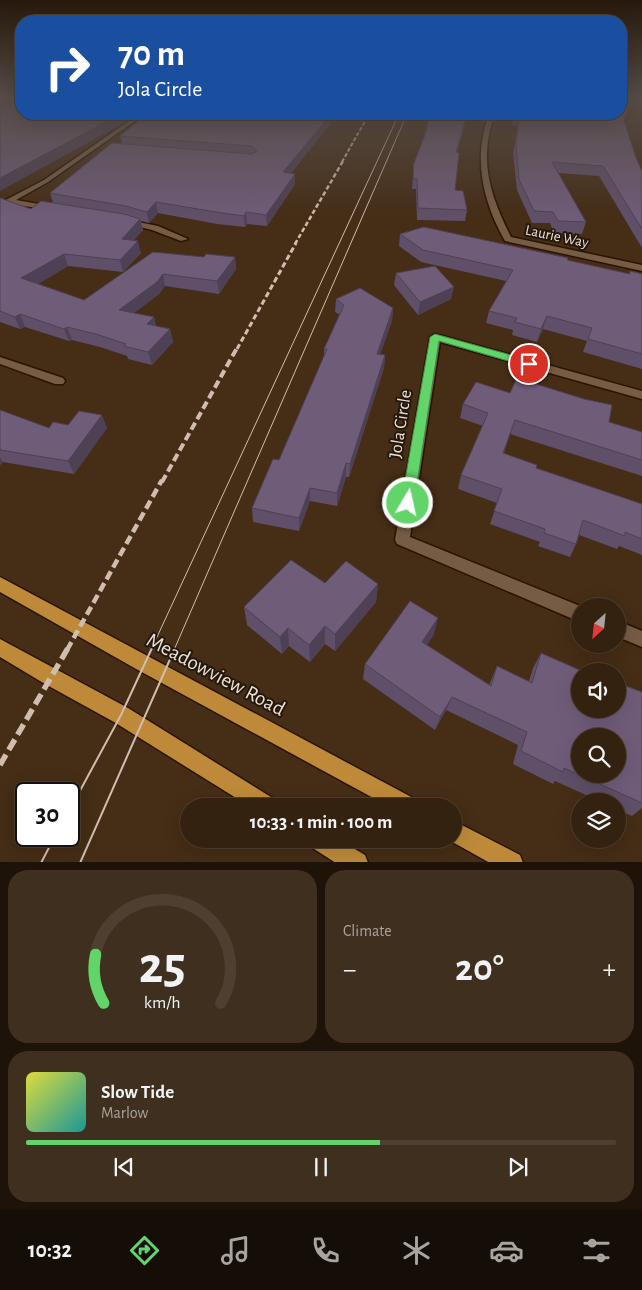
<!DOCTYPE html>
<html lang="en">
<head>
<meta charset="utf-8">
<style>
	:root { --surface:#342210; --page:#3f2f1e; --text:#f1f3f6; --muted:#a9a49f; --line:#4e3f30; --accent:#62d469 }
	body { margin:0; font-family:"Alegreya Sans",sans-serif; background:var(--page); color:var(--text); height:100vh; display:flex; flex-direction:column; font-size:19px; white-space:nowrap }
	* { box-sizing:border-box; margin:0 }
	p { font-size:16px; color:var(--muted) }
	.icon { flex:none; width:28px; height:28px; fill:none; stroke:currentColor; stroke-width:2; stroke-linecap:round; stroke-linejoin:round }
	.map { position:relative; height:862px; overflow:hidden }
	.drawer { display:flex; flex-direction:column; gap:8px; padding:8px; background:#1d1309; flex:1 }
	.drawer>* { flex:none }
	.top-card { position:absolute; left:15px; top:15px; width:612px; height:105px; border-radius:20px; box-shadow:0 5px 20px #0002,0 0 0 1px var(--line); background:#1a4fa0; color:#fff; overflow:hidden }
	.needle { width:32px; rotate:207deg }
	.tools { position:absolute; left:571px; top:598px; display:grid; gap:10px }
	.tools a { display:grid; place-items:center; width:55px; height:55px; border-radius:50%; background:var(--surface); box-shadow:0 5px 20px #0002,0 0 0 1px var(--line); font-size:25px }
	.speed { position:absolute; left:15px; top:782px; display:flex; gap:10px; font-size:25px; font-weight:700; text-align:center }
	.speed>* { display:grid; place-content:center; width:65px; height:65px; border-radius:50%; background:var(--surface); box-shadow:0 5px 20px #0002,0 0 0 1px var(--line); line-height:1 }
	.speed .limit { border:2px solid #111; border-radius:8px; background:#fff; color:#111 }
	.pin { position:absolute; display:grid; place-items:center; width:42px; height:42px; color:#fff; margin:-21px; border:2px solid #fff; border-radius:50%; box-shadow:0 1px 5px #0007 }
	.me { position:absolute; width:55px; margin:-28px; rotate:9deg; stroke-linejoin:round; filter:drop-shadow(0 0 4px #0008) }
	.turn { display:flex; align-items:center; gap:18px; height:105px; padding:0 20px; font-size:22px }
	.turn .icon { width:65px; height:65px; stroke-width:2.5 }
	.turn b { display:block; font-size:35px; line-height:42px }
	.big { font-size:38px; font-weight:700; line-height:1.1 }
	.drawer .tile { flex:1; display:flex; flex-direction:column; justify-content:center; gap:8px; min-width:0; padding:0 18px; border-radius:20px; background:var(--page) }
	.drawer .dial { align-items:center; gap:0 }
	.dial svg { height:130px; overflow:visible; fill:none; stroke:var(--line); stroke-width:7; stroke-linecap:round; text-anchor:middle }
	.dial text { fill:var(--text); stroke:none }
	.song { display:flex; align-items:center; gap:15px }
	.cover { width:60px; height:60px; border-radius:8px; background:linear-gradient(135deg,hsl(60 70% 55%),hsl(180 70% 35%)) }
	.played { height:5px; border-radius:2px; background:linear-gradient(90deg,var(--accent) 60%,var(--line) 60%) }
	.keys { display:flex; justify-content:space-around; direction:ltr }
	.heat { display:flex; justify-content:space-between; align-items:center; font-size:28px; direction:ltr }
	.drawer .tiles { flex:1; display:grid; gap:8px; grid-template-columns:1fr 1fr }
	.tile:last-child { grid-column:span 2 }
	.trip { position:absolute; left:180px; top:798px; width:282px; height:50px; border-radius:25px; background:var(--surface); box-shadow:0 5px 20px #0002,0 0 0 1px var(--line); font-weight:700; line-height:50px; text-align:center }
	.tabs { display:flex; height:80px; justify-content:space-around; align-items:center; background:#150e06; color:var(--muted) }
	.tabs .icon { width:35px; height:35px }
	.tabs .current { color:var(--accent) }
	.tabs b { font-size:22px; color:var(--text) }
	.map>svg:first-child { display:block }
	.lines { fill:none; stroke-linecap:round; stroke-linejoin:round }
	.minor-casing { stroke:#2a1400; stroke-width:3 }
	.major-casing { stroke:#2a1400; stroke-width:3 }
	.minor { fill:#765c44; fill-rule:evenodd }
	.major { fill:#be8a39; fill-rule:evenodd }
	.tram-far1 { stroke:#cfbeaf; stroke-width:1 }
	.tram { stroke:#cfbeaf; stroke-width:2 }
	.rail-far5 { stroke:#cfbeaf; stroke-width:2; stroke-dasharray:4 2; stroke-linecap:butt }
	.rail-far4 { stroke:#cfbeaf; stroke-width:2.5; stroke-dasharray:4.5 2.5; stroke-linecap:butt }
	.rail-far3 { stroke:#cfbeaf; stroke-width:3; stroke-dasharray:5.5 3; stroke-linecap:butt }
	.rail-far2 { stroke:#cfbeaf; stroke-width:4; stroke-dasharray:8 4; stroke-linecap:butt }
	.rail-far1 { stroke:#cfbeaf; stroke-width:4.5; stroke-dasharray:9 4.5; stroke-linecap:butt }
	.rail { stroke:#cfbeaf; stroke-width:5.5; stroke-dasharray:12 5.5; stroke-linecap:butt }
	.wall { fill:#5f4f68 }
	.shaded-wall { fill:#4e4055 }
	.building { fill:#6f5c79; stroke:#4e4055; fill-rule:evenodd }
	.route { fill:#62d469; stroke:#408a44 }
	.labels { text-anchor:middle; stroke-width:4; stroke-linejoin:round; paint-order:stroke }
	.far-street-label { font-size:15px; fill:#f0e0d3; stroke:#23180e }
	.street-label { font-size:18px; fill:#f0e0d3; stroke:#23180e }
	.near-street-label { font-size:21px; fill:#f0e0d3; stroke:#23180e }
</style>
</head>
<body>
<div class="map">
<svg width="642" height="863" viewBox="0 0 642 863">
	<rect width="100%" height="100%" fill="#452d16"/>
	<g class="lines">
		<g class="minor-casing">
			<path id="minor" d="M139,114H145L48,182L16,200L50,206L54,208L53,210L9,204L0,208V203L44,180Z
				M489,114H495C478,160 490,195 511,237L642,265V271L505,241C482,201 473,157 489,114Z
				M124,219L158,226L188,239L181,241L152,230L124,223Z
				M435,334L642,391V399L440,342L410,537L580,606V622L397,544L395,540L430,337Z
				M0,357L63,378L65,381L63,384H55L0,364Z
				M618,621L642,631V647L618,637Z"/>
		</g>
		<g class="major-casing">
			<path id="major" d="M0,577L415,799L418,806H388L138,670L0,592Z
				M0,639L128,708L274,799L277,806H249L114,722L45,684L0,657Z
				M454,821L520,855L523,863H490L447,839H454Z
				M308,839H338L365,855L368,863H336L311,847Z"/>
		</g>
		<use href="#minor" class="minor"/>
		<use href="#major" class="major"/>
		<path class="tram-far1" d="M151,650L399,114
			M174,650L407,114"/>
		<path class="tram" d="M69,811L121,715L152,648
			M41,863L55,836
			M80,863L175,648"/>
		<path class="rail-far5" d="M342,162L369,114"/>
		<path class="rail-far4" d="M295,244L343,161"/>
		<path class="rail-far3" d="M237,349L296,243"/>
		<path class="rail-far2" d="M162,482L237,348"/>
		<path class="rail-far1" d="M67,650L162,480"/>
		<path class="rail" d="M0,765L68,648"/>
	</g>
	<path class="wall" d="M147,114H338L291,173L295,174V184L267,226L247,224L245,227L217,224L158,213L149,223L141,221L143,230L134,240L141,253L123,272L68,266L38,284L84,300L204,257H235L236,269L219,294L165,286L159,294L134,313L154,317L156,326L170,329L173,342L152,365L128,359L127,356L100,347L72,340L69,341L25,327L20,329L0,322V198L31,209L53,202L50,193L122,143L120,136Z
		M514,115L624,121L636,158L642,171V248L599,176L558,173L586,222L582,234L554,233L550,223H532L517,190L513,154L518,125H512Z
		M465,124L457,152L455,190L467,210L465,221L417,220L416,189H412L414,163Z
		M400,234L567,260L629,274L630,271L642,274V369L583,352L587,341L543,329L537,342L512,335L513,330L486,323L489,311L506,281L421,262L399,246Z
		M396,273L451,299L418,315L394,285Z
		M336,299L393,308L392,321L380,354L385,355L384,368L349,477H346L337,506L310,501L299,531L253,522L252,508L279,460L324,357V349L340,315L335,312Z
		M510,393L642,432V476L510,434L504,453L536,468L641,504L642,503V555L619,546L617,549L579,535L576,544L570,557L538,546L540,542L490,524L497,503L458,489L461,475L483,426L460,418L463,404Z
		M0,410L49,428L68,425L107,428L74,474L3,462L0,465Z
		M378,584L376,602L335,651L325,644L310,662L289,646L282,654L247,625L244,607Z
		M434,634L427,645L489,685L497,666L529,681L533,668L541,653L580,709L642,692V808L632,816L618,810V801H599L555,781L553,784L513,764L518,745L446,710L435,730L363,679L365,664Z"/>
	<path class="shaded-wall" d="M10,97H19L20,101L0,112V101Z
		M121,114H136L122,124L0,191V178Z
		M331,114H338L283,182V172Z
		M467,114H471L465,124L454,162L456,152Z
		M295,174V184L267,226L266,215Z
		M156,202L158,213L149,223L147,212Z
		M246,212L247,224L245,227L244,216Z
		M140,219L143,230L124,251L122,239Z
		M138,241L141,253L123,272L120,260Z
		M64,254L68,266L26,291L21,278Z
		M235,257L236,269L219,294L217,281Z
		M163,274L165,286L159,294L122,322L119,310Z
		M454,287L451,299L418,315L420,302Z
		M393,308L392,321L376,367L377,354Z
		M20,314L25,327L20,329L15,317Z
		M547,316L543,329L537,342L541,329Z
		M154,317L157,330L147,324Z
		M67,327L72,340L69,341L64,329Z
		M170,329L173,342L152,365L148,352Z
		M385,355L384,368L349,477L350,464Z
		M102,415L107,428L74,474L68,461Z
		M0,457L3,462L0,465Z
		M346,463V477L337,506V493Z
		M310,488V501L299,531V518Z
		M378,584L376,602L335,651V634Z
		M438,618L434,634L419,657L422,642Z
		M325,626V644L310,662L309,645Z
		M288,628L289,646L282,654L280,637Z
		M452,697L446,710L435,730L440,717Z"/>
	<path class="building" d="M0,97H10L0,101Z
		M19,97H21V114H121L0,178V109L19,100Z
		M621,97H632L624,121L636,158L642,171V229L603,166L552,162L586,222L558,221L553,212L534,211L519,179L516,144L520,116L514,115L515,114H621Z
		M147,114H331L283,172L295,174L266,215L246,212L244,216L216,212L156,202L147,212L126,206L50,193L112,143L252,154L257,151L252,146L120,136Z
		M434,114H467L456,152L459,153L455,190L463,191L467,210L418,208L417,179L413,178L414,163L425,135L428,122Z
		M0,198L31,209L41,201L124,214L140,219L122,239L138,241L120,260L64,254L21,278L84,300L153,252L204,257L206,254L235,257L217,281L163,274L157,282L119,310L154,317L147,324L170,329L148,352L124,346L126,344L96,334L67,327L64,329L20,314L15,317L0,311Z
		M424,227L568,258L567,260L630,274V271L642,274V354L588,339L592,328L547,316L541,329L515,322L517,318L489,311L513,270L423,250L400,234Z
		M435,266L454,287L420,302L396,273Z
		M360,288L393,308L377,354L385,355L350,464L346,463L337,493L310,488L299,518L252,508L273,459L279,460L327,349H324L344,305L336,299Z
		M517,378L584,399L612,405L609,422L642,432V460L515,420L503,453L537,465L536,468L642,504V539L625,532V536L583,520L576,544L544,533L545,529L494,511L502,489L461,475L488,413L463,404L476,382L510,393Z
		M0,410L49,428L53,422L68,425L79,411L102,415L68,461L0,450Z
		M291,560L325,583L346,561L378,584L335,634L325,626L309,645L288,628L280,637L244,607Z
		M410,601L438,618L422,642L491,686L497,666L532,683L541,653L582,671H580V709H618V683L642,692V803L564,768L563,772L521,751L527,732L452,697L440,717L365,664ZM580,736H618V774H580Z"/>
	<linearGradient id="sky" x2="0" y2="1"><stop stop-color="#26190c"/><stop offset="0.45" stop-color="#564c47"/><stop offset="1" stop-color="#564c47" stop-opacity="0"/></linearGradient>
	<rect width="642" height="217" fill="url(#sky)"/>
	<path class="route" d="M435,334L533,361L534,364L529,367L439,341L414,503L412,506H403L401,503L430,337Z"/>
	<g class="labels">
		<g class="far-street-label">
			<text transform="translate(557 236) rotate(12)" y="5">Laurie Way</text>
		</g>
		<g class="street-label">
			<text transform="translate(400 424) rotate(-81)" y="6">Jola Circle</text>
		</g>
		<g class="near-street-label">
			<text transform="translate(216 674) rotate(28)" y="7">Meadowview Road</text>
		</g>
	</g>
</svg>
<div class="tools">
<a><svg class="needle" viewBox="-14 -14 28 28"><path d="M0-13l5 13h-10z" fill="#e53935"/><path d="M0 13l5-13h-10z" fill="#a9a49f"/></svg></a>
<a><svg class="icon" aria-label="sound" viewBox="0 0 24 24"><path d="M4 9h4l5-4v14l-5-4H4zM17 9q2 3 0 6"/></svg></a>
<a><svg class="icon" aria-label="search" viewBox="0 0 24 24"><circle cx="10" cy="10" r="6"/><path d="M15 15l6 6"/></svg></a>
<a><svg class="icon" aria-label="layers" viewBox="0 0 24 24"><path d="M12 4l9 5-9 5-9-5zM3 14l9 5 9-5"/></svg></a>
</div>
<div class="speed"><div class="limit">30</div></div>
<div class="pin" style="left:529px;top:364px;background:#d93025"><svg class="icon" aria-label="arrive" viewBox="0 0 24 24"><path d="M6 21V4h12l-3 4 3 4H6"/></svg></div>
<svg class="me" style="left:408px;top:503px" viewBox="-20 -20 40 40"><circle r="17" fill="#62d469" stroke="#fff" stroke-width="3"/><path d="M0-11L8 9 0 5-8 9z" fill="#fff"/></svg>
<div class="trip">10:33 · 1 min · 100 m</div>
<div class="top-card">
<div class="turn"><svg class="icon" aria-label="right" viewBox="0 0 24 24"><path d="M7 20v-9h11M14 6l5 5-5 5"/></svg><div><b>70 m</b>Jola Circle</div></div>
</div>
</div>
<section class="drawer">
<div class="tiles">
<div class="tile dial"><svg viewBox="0 0 100 80">
<path d="M14 69A42 42 0 1 1 86 69"/>
<path d="M14 69A42 42 0 0 1 9 39" stroke="#62d469"/>
<text x="50" y="56" font-size="32" font-weight="700">25</text>
<text x="50" y="72" font-size="11">km/h</text>
</svg></div>
<div class="tile"><p>Climate</p>
<div class="heat"><a>−</a><b class="big">20°</b><a>+</a></div>
</div>
<div class="tile">
<div class="song"><i class="cover"></i><div><b>Slow Tide</b><p>Marlow</p></div></div>
<div class="played"></div>
<div class="keys"><svg class="icon" aria-label="previous" viewBox="0 0 24 24"><path d="M18 5L8 12l10 7zM5 5v14"/></svg><svg class="icon" aria-label="pause" viewBox="0 0 24 24"><path d="M8 5v14M16 5v14"/></svg><svg class="icon" aria-label="next" viewBox="0 0 24 24"><path d="M6 5l10 7-10 7zM19 5v14"/></svg></div>
</div>
</div>
</section>
<nav class="tabs">
<b>10:32</b>
<svg class="icon current" aria-label="directions" viewBox="0 0 24 24"><path d="M12 3l9 9-9 9-9-9zM9 14v-3h6M13 9l2 2-2 2"/></svg>
<svg class="icon" aria-label="music" viewBox="0 0 24 24"><path d="M9 18V5l10-2v13"/><circle cx="6" cy="18" r="3"/><circle cx="16" cy="16" r="3"/></svg>
<svg class="icon" aria-label="phone" viewBox="0 0 24 24"><path d="M5 4h4l2 5-3 2q2 4 5 5l2-3 5 2v4C11 20 4 13 5 4z"/></svg>
<svg class="icon" aria-label="climate" viewBox="0 0 24 24"><path d="M12 3v18M4 7l16 10M4 17L20 7"/></svg>
<svg class="icon" aria-label="car" viewBox="0 0 24 24"><path d="M5 17H2v-5l4-1 3-4h7l3 4 3 1v5h-3M9 17h6M6 11h13"/><circle cx="7" cy="17" r="2"/><circle cx="17" cy="17" r="2"/></svg>
<svg class="icon" aria-label="filters" viewBox="0 0 24 24"><path d="M4 7h16M4 17h16"/><circle cx="9" cy="7" r="2"/><circle cx="15" cy="17" r="2"/></svg>
</nav>
</body>
</html>
